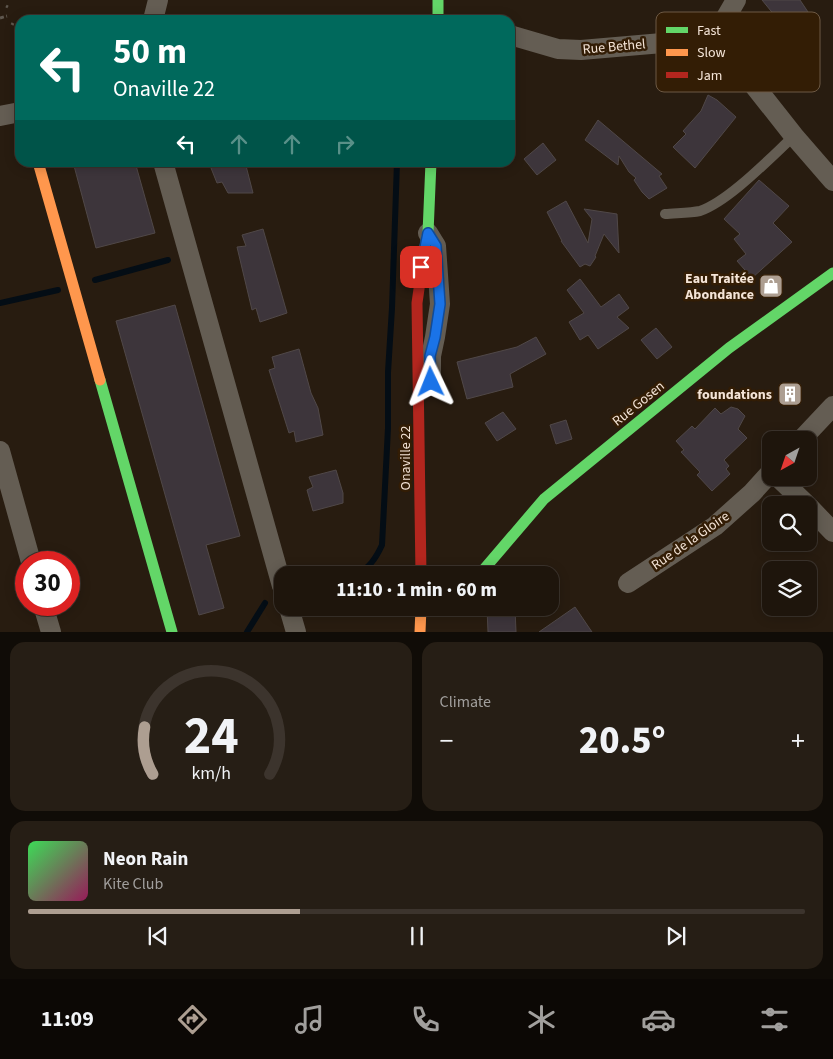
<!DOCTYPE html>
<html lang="en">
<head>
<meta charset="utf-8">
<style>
	:root { --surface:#1e150c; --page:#261e15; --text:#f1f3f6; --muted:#a19f9d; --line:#3c342d; --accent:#ad9e91 }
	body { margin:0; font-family:"Source Sans 3",sans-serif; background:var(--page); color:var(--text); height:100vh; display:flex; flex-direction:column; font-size:19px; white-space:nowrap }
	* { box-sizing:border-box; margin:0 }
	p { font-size:16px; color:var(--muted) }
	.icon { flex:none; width:28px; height:28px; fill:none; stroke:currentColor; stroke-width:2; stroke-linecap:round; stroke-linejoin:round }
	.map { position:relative; height:632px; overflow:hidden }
	.drawer { display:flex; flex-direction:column; gap:10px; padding:10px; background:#100c07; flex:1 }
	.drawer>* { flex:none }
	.top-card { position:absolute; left:15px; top:15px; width:500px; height:152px; border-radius:15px; box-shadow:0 2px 12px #0003,0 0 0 1px var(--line); background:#00695c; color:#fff; overflow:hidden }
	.needle { width:32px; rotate:220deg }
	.controls { position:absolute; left:762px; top:431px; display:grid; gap:10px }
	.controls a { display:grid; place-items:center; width:55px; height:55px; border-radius:10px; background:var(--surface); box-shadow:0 2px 12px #0003,0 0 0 1px var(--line); font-size:25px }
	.speed { position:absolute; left:15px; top:551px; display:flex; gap:10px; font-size:25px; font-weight:700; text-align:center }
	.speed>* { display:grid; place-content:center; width:65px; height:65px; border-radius:50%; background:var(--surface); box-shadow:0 2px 12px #0003,0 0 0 1px var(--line); line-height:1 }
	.speed .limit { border:8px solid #d22; background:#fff; color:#111 }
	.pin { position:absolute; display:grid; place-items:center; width:42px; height:42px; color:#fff; margin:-21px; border-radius:10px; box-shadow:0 2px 8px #0006 }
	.me { position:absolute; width:55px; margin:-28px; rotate:358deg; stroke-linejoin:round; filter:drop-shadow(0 0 4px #0008) }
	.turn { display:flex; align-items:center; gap:18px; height:105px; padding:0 15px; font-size:22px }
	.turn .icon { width:65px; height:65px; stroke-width:2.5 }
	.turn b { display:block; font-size:35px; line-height:42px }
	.lanes { display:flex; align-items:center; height:48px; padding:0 15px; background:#0003; justify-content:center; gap:25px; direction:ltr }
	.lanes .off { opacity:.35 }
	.big { font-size:38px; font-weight:800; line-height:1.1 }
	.drawer .tile { flex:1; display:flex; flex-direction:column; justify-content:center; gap:8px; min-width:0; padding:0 18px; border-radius:15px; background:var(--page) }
	.drawer .dial { align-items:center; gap:0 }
	.dial svg { height:130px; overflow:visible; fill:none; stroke:var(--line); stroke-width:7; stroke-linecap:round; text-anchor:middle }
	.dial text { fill:var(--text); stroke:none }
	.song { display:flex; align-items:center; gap:15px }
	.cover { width:60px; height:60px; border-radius:8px; background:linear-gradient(135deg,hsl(130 70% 55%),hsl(330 70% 35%)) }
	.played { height:5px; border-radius:2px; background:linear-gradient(90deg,var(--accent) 35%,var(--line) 35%) }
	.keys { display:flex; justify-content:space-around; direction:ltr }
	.heat { display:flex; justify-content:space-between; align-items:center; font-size:28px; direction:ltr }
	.drawer .tiles { flex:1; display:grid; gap:10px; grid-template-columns:1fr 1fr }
	.tile:last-child { grid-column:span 2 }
	.trip { position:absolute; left:274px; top:566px; width:285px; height:50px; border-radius:15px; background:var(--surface); box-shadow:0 2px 12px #0003,0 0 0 1px var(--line); font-weight:800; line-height:50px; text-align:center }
	.menu { display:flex; height:80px; justify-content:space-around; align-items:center; background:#0c0805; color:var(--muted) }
	.menu .icon { width:35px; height:35px }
	.menu .active { color:var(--accent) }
	.menu b { font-size:22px; color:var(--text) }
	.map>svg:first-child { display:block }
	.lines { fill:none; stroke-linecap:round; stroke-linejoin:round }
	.stream { stroke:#040d15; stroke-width:6 }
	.building { fill:#3d353b; stroke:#504848 }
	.path { stroke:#5f584f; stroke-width:3; stroke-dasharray:4 2.5; stroke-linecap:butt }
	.lane { stroke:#645d53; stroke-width:10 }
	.street { stroke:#645d53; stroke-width:20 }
	.fast { stroke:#63d668; stroke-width:11 }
	.slow { stroke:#ff974d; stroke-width:11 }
	.jam { stroke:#b3261e; stroke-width:11 }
	.route-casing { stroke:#114b97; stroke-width:12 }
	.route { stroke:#1a73e8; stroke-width:9 }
	.labels { text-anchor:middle; stroke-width:5; stroke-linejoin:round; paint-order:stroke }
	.street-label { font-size:14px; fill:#f4e4d7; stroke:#331d05 }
	.poi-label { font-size:14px; font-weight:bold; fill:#f4e4d7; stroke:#331d05; text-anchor:end }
	.key { fill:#331d05; stroke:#6d5944; stroke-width:1 }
	.key-label { font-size:14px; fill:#f4e4d7 }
</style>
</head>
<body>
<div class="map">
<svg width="833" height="632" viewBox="0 0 833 632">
	<rect width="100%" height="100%" fill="#281c10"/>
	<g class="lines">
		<path class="stream" d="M95,280L168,260
			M0,303L58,290
			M355,575C369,569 376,558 382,545L388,428V372L392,308L397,162
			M247,632L265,603"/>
	</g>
	<path class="building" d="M762,0H800L816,24L794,44L817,67L789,90L772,70L783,62L762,38L780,22Z
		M708,95L717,100L736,117L695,168L673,147L686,134L683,131L701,111Z
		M598,120L662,174L659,176L667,188L649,199L642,192L634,180L636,178L629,172L619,156L618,165L585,140Z
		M543,143L556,160L537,175L524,159Z
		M73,162H135L155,233L96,248Z
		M232,162H245L253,193H228L222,182L217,183L211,168Z
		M759,180L789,206L773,223L792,242L752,278L737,261L746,254L734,239L740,234L724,219Z
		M566,201L588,243L592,219L584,209L617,214L619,253L604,234L595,256L596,257L590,266L585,264L580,267L561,241H562L547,212Z
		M263,229L287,313L260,322L256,308L252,310L237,247L246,246L242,235Z
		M580,279L601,307L619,294L629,308L617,317L629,328L598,349L588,335L580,340L569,322L584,313L567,290Z
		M175,305L240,536L206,545L224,608L199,615L116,321Z
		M656,328L672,347L657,359L641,340Z
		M536,337L546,354L510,374L513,387L467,399L457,362L517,347Z
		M299,349L311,393L318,408L323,435L296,442L294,431L289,433L269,370L275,368L272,357Z
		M731,407L738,409L745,416L738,429L747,438L724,460L729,466L726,469L730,474L712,491L697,475L700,472L681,452L684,450L676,441L692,426L695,429L715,408L721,414Z
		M503,412L516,429L497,441L485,423Z
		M566,420L572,439L556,444L550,425Z
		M336,470L343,493V503L313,511L307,490L313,487L309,477Z
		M575,607L592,632H539Z
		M487,608H515L516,632H488Z"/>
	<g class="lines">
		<path class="path" d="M6,6L8,7
			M0,18L7,16
			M46,19L53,17
			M12,25L13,23"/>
		<path class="lane" d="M665,214C675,213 690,213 700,211C729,201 770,158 794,136"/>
		<path class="street" d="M153,20L158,0
			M510,35L558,49L581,50L674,42L719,41L794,136L833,181
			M719,41L725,19L736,0
			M0,116L20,112
			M163,162L282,586
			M428,233L436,246L440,304L435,337L431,356V380
			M801,440L833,406
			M0,451L31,562
			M779,478L807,505
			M809,507L833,532
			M628,583L715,526L752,493L771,472
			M43,605L51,632
			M289,608L296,632"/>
		<path class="fast" d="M438,0V20
			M425,247L428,233L431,162
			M100,380L172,632
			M479,575L544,499L729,348L833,273"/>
		<path class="slow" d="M38,162L100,380
			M420,632L421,608"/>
		<path class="jam" d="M421,575L417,303L425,247"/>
	</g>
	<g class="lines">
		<g class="route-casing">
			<path id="route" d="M421,267L428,233L436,246L440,304L435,337L430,356L431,382"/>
		</g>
		<use href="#route" class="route"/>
	</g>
	<defs>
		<g id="shop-square" transform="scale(1.25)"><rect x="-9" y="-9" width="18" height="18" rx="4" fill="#ad9e91" stroke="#331d05"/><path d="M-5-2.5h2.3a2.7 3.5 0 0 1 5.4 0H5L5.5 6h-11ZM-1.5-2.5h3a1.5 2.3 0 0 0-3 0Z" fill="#fff"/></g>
		<g id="building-square" transform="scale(1.25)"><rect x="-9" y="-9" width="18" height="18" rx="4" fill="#ad9e91" stroke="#331d05"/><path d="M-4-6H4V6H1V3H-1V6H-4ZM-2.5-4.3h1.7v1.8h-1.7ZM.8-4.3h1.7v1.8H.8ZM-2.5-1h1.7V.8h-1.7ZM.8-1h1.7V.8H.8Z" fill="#fff"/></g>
	</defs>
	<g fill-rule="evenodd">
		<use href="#shop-square" x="771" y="286"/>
		<use href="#building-square" x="790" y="394"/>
	</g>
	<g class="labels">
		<g class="street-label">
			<text transform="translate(614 46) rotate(-5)" y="5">Rue Bethel</text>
			<text transform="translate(638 403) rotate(-39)" y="5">Rue Gosen</text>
			<text transform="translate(405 458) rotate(-90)" y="5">Onaville 22</text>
			<text transform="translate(690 540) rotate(-35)" y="5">Rue de la Gloire</text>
		</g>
		<g class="poi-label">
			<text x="754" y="283">Eau Traitée<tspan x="754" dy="16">Abondance</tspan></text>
			<text x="772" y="399">foundations</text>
		</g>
	</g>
	<rect x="656" y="12" width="164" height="80" rx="8" class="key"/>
	<rect x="666" y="27" width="22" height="6" fill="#63d668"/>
	<rect x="666" y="49" width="22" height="7" fill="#ff974d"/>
	<rect x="666" y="72" width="22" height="6" fill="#b3261e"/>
	<g class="key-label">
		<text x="697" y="35">Fast</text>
		<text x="697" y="57">Slow</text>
		<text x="697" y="80">Jam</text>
	</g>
</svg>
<div class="controls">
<a><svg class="needle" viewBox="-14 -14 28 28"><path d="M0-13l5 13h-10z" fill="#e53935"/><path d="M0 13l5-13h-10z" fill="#a19f9d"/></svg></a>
<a><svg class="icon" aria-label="search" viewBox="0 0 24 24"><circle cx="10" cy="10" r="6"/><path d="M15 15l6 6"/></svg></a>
<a><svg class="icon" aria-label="layers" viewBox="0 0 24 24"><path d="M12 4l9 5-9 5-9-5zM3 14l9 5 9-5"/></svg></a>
</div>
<div class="speed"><div class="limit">30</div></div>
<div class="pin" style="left:421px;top:267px;background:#d93025"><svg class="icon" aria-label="arrive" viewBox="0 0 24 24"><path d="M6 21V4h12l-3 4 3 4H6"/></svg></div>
<svg class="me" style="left:431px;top:382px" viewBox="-20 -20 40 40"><path d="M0-17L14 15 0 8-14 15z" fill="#1a73e8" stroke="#fff" stroke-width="4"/></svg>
<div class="trip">11:10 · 1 min · 60 m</div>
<div class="top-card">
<div class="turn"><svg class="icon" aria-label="left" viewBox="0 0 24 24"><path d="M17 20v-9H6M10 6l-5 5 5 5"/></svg><div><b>50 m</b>Onaville 22</div></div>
<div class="lanes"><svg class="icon" aria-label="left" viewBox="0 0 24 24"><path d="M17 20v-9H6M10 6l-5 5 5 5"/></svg><svg class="icon off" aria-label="ahead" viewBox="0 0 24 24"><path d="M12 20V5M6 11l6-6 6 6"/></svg><svg class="icon off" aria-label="ahead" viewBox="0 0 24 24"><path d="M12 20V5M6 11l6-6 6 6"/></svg><svg class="icon off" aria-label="right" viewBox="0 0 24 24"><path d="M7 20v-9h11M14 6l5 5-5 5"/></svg></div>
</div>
</div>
<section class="drawer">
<div class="tiles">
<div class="tile dial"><svg viewBox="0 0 100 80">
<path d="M14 69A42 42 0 1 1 86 69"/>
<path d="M14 69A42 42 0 0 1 9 40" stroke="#ad9e91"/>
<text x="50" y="56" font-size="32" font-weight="700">24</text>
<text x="50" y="72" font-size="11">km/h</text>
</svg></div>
<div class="tile"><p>Climate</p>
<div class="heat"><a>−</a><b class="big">20.5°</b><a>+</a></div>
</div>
<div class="tile">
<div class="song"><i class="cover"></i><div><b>Neon Rain</b><p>Kite Club</p></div></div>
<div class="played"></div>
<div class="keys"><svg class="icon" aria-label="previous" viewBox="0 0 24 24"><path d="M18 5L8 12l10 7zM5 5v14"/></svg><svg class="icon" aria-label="pause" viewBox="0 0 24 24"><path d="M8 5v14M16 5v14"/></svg><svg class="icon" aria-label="next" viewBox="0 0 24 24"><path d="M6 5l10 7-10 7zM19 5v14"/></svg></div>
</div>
</div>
</section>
<nav class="menu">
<b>11:09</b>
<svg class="icon active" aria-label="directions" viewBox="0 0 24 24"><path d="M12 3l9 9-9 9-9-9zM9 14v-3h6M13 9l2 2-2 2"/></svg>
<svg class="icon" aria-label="music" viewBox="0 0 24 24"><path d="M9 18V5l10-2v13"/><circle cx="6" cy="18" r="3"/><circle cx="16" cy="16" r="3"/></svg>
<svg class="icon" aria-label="phone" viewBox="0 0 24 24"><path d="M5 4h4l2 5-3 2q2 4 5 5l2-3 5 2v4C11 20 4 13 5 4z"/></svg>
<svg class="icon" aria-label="climate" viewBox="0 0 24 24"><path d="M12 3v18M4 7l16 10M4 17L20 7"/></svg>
<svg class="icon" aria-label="car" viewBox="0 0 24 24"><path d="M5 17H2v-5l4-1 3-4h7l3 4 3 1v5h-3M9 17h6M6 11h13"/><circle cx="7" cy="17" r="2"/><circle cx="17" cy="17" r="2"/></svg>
<svg class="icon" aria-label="filters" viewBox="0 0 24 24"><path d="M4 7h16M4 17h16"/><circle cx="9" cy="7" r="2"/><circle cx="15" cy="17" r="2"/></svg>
</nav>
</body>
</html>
